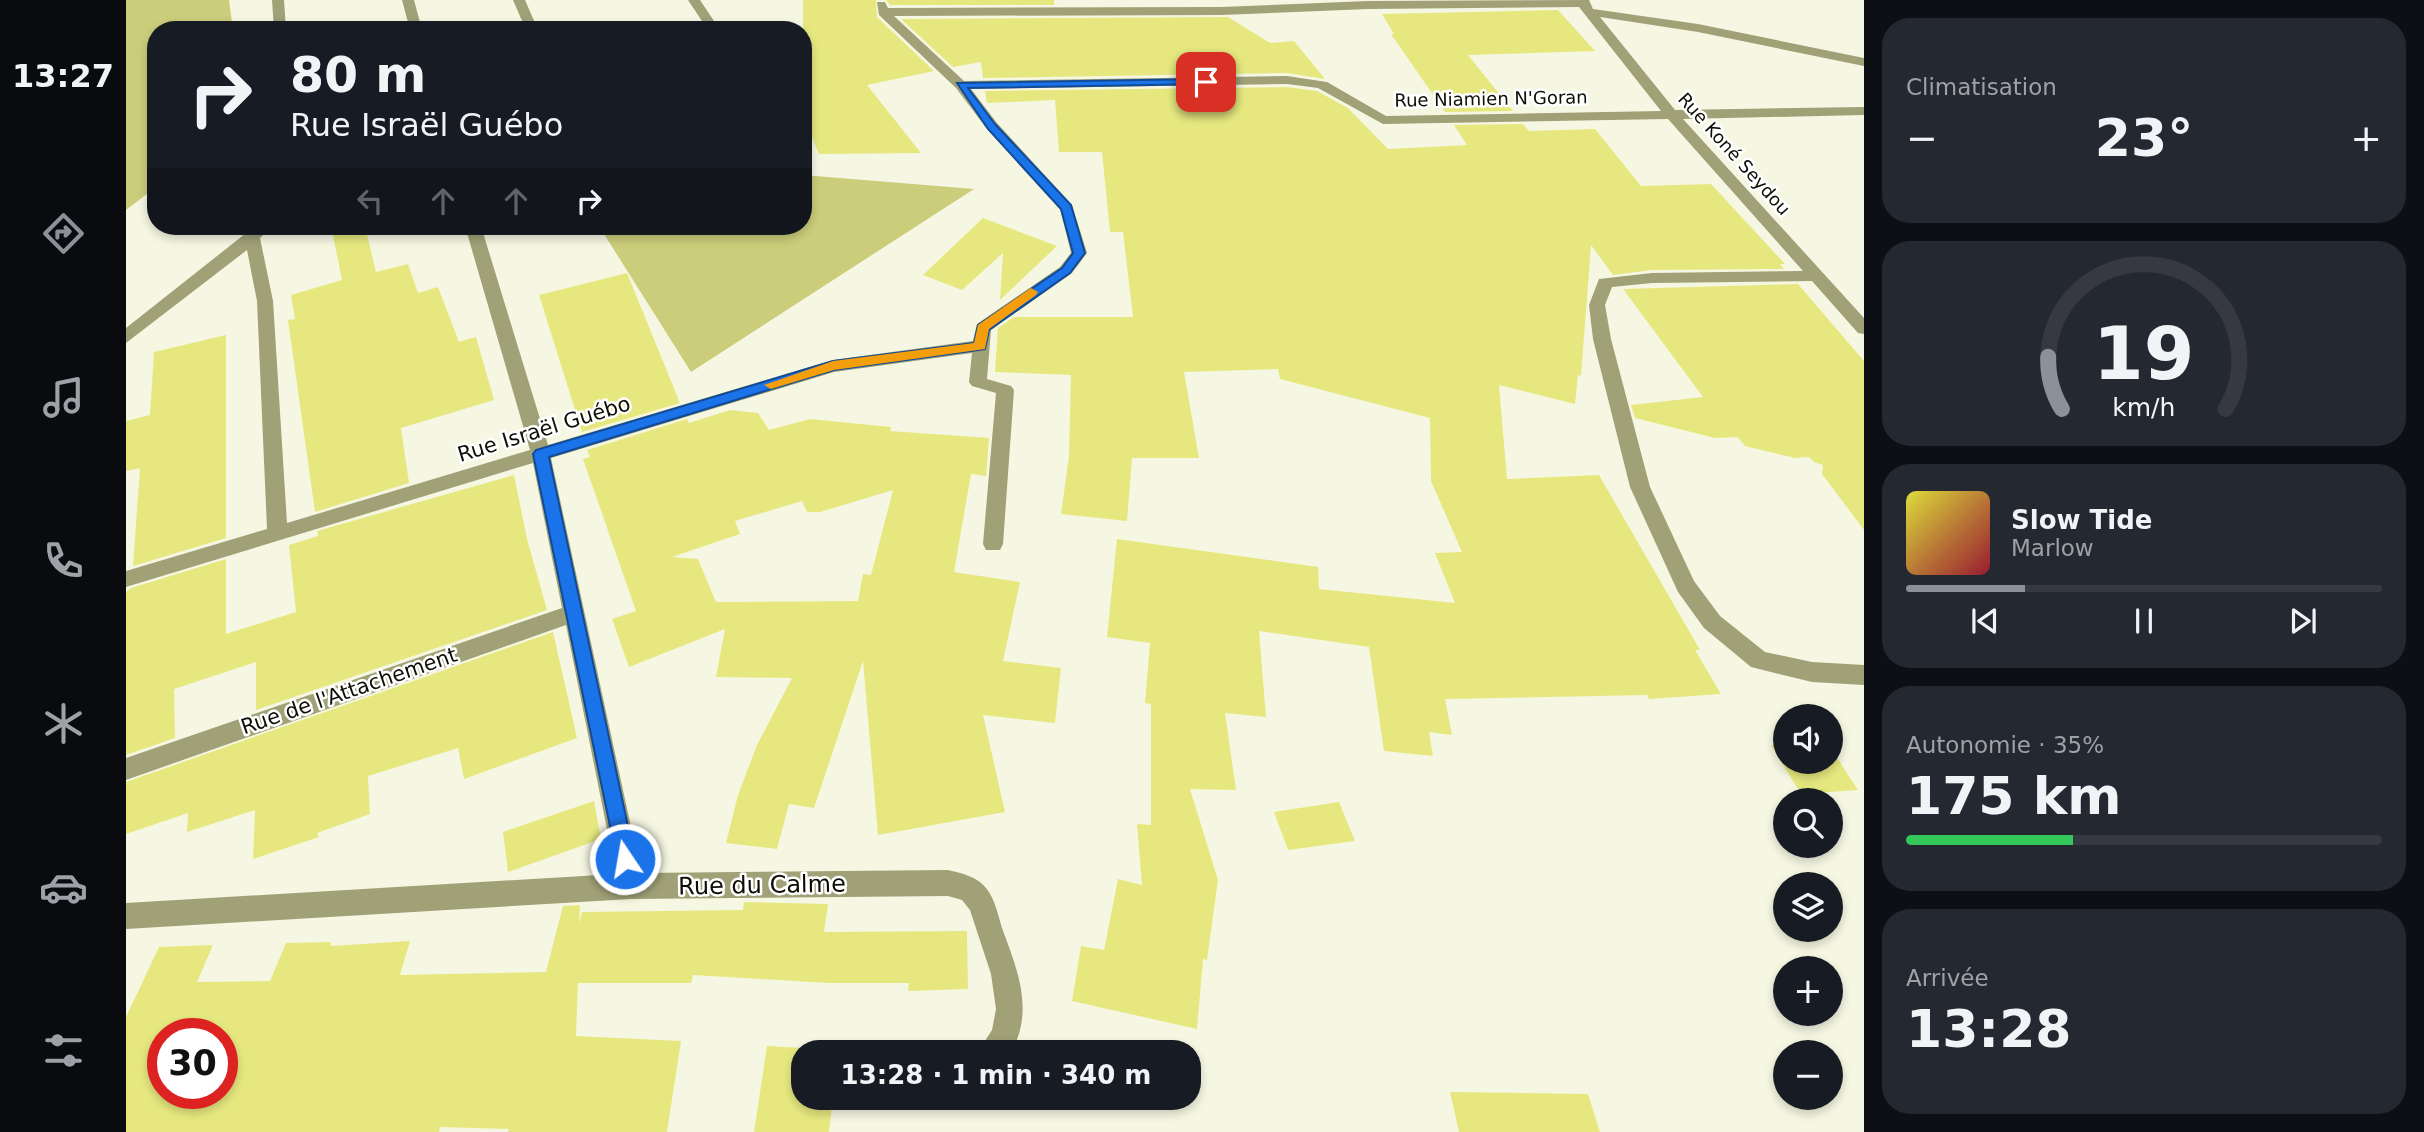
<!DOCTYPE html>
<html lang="fr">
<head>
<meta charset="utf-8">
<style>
	:root { --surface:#171b24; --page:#242831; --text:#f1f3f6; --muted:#9ea1a6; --line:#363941; --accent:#8c9099 }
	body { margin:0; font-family:"DejaVu Sans",sans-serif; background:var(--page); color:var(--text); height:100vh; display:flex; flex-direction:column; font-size:26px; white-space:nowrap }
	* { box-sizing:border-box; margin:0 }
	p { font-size:23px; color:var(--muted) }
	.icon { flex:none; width:38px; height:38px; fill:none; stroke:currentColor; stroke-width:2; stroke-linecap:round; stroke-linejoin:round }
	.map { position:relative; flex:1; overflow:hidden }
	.panel { display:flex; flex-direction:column; gap:18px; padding:18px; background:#0d0f14; width:560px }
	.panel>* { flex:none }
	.banner { position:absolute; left:21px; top:21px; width:665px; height:214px; border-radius:28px; box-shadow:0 4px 10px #0003; background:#171b24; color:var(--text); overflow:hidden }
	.tools { position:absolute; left:1647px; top:704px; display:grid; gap:14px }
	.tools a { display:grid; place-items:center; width:70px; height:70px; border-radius:50%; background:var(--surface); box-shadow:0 4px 10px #0003; font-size:35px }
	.speed { position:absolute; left:21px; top:1018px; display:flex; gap:14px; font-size:35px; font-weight:700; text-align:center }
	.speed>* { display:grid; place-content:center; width:91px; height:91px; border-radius:50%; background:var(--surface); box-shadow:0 4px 10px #0003; line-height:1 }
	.speed .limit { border:10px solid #d22; background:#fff; color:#111 }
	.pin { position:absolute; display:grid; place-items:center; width:60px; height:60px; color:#fff; margin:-30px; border-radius:14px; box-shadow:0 4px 10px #0006 }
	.me { position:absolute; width:77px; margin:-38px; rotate:348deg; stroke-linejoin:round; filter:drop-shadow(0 0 5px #0008) }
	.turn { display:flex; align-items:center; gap:24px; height:147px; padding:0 28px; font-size:32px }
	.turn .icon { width:91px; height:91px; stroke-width:2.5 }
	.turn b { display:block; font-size:49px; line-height:60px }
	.lanes { display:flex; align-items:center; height:66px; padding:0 28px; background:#0003; justify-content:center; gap:35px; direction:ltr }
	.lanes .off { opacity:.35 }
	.big { font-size:52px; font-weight:800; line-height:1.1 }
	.panel .widget { flex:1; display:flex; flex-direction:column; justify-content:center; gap:10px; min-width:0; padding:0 24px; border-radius:28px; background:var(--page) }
	.panel .dial { align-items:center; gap:0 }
	.dial svg { height:182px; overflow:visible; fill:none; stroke:var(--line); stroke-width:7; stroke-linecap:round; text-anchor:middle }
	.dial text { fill:var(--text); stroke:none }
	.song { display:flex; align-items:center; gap:21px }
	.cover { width:84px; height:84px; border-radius:10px; background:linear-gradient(135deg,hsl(60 70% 55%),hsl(350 70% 35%)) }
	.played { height:7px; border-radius:4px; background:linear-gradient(90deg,var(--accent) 25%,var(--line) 25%) }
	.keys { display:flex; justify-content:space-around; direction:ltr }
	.heat { display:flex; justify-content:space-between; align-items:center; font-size:38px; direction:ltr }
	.charge { height:10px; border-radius:5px; background:linear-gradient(90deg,#34c759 35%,var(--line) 0) }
	.trip { position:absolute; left:665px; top:1040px; width:410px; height:70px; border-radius:28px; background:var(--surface); box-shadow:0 4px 10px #0003; font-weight:800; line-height:70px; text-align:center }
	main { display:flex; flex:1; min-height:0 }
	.tabs { display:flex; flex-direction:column; width:126px; justify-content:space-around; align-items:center; background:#090b0e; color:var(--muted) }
	.tabs .icon { width:49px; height:49px }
	.tabs .current { color:var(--accent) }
	.tabs b { font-size:32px; color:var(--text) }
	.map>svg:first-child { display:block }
	.green { fill:#cbcd7b }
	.building { fill:#e6e87f; fill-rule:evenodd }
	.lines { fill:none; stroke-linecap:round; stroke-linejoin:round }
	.street { fill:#a0a177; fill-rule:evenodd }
	.route { fill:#1a73e8; stroke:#114b97; stroke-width:2 }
	.slow { fill:#f59e0b }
	.labels { text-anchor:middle; stroke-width:5; stroke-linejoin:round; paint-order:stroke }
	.far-street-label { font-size:18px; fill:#0e0e07; stroke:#fff }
	.street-label { font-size:21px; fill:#0e0e07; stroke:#fff }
	.near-street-label { font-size:24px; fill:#0e0e07; stroke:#fff }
</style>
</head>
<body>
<main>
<nav class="tabs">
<b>13:27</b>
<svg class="icon current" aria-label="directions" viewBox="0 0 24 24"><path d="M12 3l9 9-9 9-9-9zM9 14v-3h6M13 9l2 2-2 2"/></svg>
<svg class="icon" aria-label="music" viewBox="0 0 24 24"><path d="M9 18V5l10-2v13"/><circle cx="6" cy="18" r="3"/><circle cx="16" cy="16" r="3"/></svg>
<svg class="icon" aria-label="phone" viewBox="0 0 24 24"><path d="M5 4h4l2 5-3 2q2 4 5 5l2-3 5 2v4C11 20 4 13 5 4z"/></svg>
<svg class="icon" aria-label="climate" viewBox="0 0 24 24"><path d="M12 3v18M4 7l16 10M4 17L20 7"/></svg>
<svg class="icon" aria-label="car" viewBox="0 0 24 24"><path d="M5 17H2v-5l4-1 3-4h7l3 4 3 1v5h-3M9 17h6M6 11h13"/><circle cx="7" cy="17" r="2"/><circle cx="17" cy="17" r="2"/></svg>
<svg class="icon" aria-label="filters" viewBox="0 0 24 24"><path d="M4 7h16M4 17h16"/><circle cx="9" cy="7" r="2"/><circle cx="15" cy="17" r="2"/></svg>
</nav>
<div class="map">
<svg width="1738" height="1132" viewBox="0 0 1738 1132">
	<rect width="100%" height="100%" fill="#f6f7e2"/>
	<path class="green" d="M0,0H103L107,30H30V187L0,210Z
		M677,175L848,189L565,372L473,226H677Z"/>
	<path class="building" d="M677,0H750L751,17L808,71L741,85L795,153L693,154L677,116Z
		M760,0H928V5H764Z
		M1432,10L1469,51L1342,55L1387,111L1319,112L1265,34H1268L1256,14Z
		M1102,17L1144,43L1168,41L1199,79L1161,73L857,78L855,62L827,67L775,19Z
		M1161,87L1191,91L1222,108L1262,149L1341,145L1328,125L1397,124L1403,131L1469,129L1515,186L1585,184L1659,264H1654L1658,269L1526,270L1487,275L1465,245L1455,376L1452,375L1449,404L1373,385L1381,479L1473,475L1574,650H1569L1595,694L1523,699L1521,695L1319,699L1326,735L1303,732L1307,756L1258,751L1243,647L1133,631L1140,717L1099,713L1110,790L1064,789L1092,880L1081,960L1077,959L1071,1029L946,1001L955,946L978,950L992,879L1016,885L1011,824L1025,825V704L1019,703L1024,643L981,637L991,539L1192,567L1193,589L1329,603L1309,553L1336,552L1305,481L1304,418L1154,379L1152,369L1058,372L1073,458H1006L1001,521L935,514L943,456L945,375L869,372L872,328L888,317H1007L997,232H984L976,152H933L929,100L861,103L859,91Z
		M857,218L931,246L874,300L877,253L836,290L797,275Z
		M205,226H239L250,272L282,264L292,293L312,287L333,342L350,337L368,400L275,428L283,483L189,512L162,320L169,319L165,295L216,280Z
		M501,273L554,403L456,432L413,295Z
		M1672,284L1738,361V530L1696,474L1697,465L1688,462L1683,457L1669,458L1619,446L1612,437L1589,438L1509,418L1505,405L1577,397L1497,289Z
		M100,335V538L7,566L14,468L0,471V421L24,415L28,352Z
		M604,410L632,413L643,430L684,419L765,427L764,431L863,438L860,476L845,474L828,572L894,582L877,661L935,668L929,723L857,715L879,812L752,835L737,661L688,808L663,804L651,849L600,843L612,795L631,745L666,678L590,677L599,629L503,667L486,619L510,611L457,459L464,457L461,450L561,419L563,423ZM767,490L745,575L737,574L732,601L590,602L572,559L546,557L614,534L609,521L676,501L681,512H694Z
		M388,475L401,539L421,610L130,710V662L48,689L49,738L0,755V592L5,588L100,559V634L170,612L163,545L192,536L191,531Z
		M427,632L451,738L338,779L332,748L242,776L244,814L191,833L193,837L127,859L129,810L61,832L62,813L0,834V782Z
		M1659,744V761H1704V747L1732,790L1675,794L1645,745Z
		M468,801L475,839L382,872L377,832Z
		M1213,802L1229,841L1162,850L1148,812Z
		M618,902L702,904L698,932L841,931L842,989L782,991L783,983H701L567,975L565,983H452L450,1036L555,1041L541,1132H382L383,1129L314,1127L313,1132H0V1017L33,947L87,945L71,982L144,981L160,943L205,942L204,946L284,941L274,975L420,972L437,906L454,905L453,923L456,912L617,910ZM37,1034H96V1094H37Z
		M641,1046L713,1050L677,1052V1097H707L703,1132H628Z
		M1324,1092L1462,1094L1474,1132H1333Z"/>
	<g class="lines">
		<path class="street" d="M146,0H158L160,30H148Z
			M276,0H288L296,30H284Z
			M387,0H399L412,30H400Z
			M562,0H574L594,30H582Z
			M1463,0L1467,9L1572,24L1738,58V66L1572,32L1474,17L1549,110L1738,107V115L1557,119L1738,318V334L1732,333L1686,281L1526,283L1486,287L1479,305L1485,339L1524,487L1568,581L1594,616L1639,652L1686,662L1738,665V685L1686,682L1625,667L1578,628L1552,592L1504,487L1467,339L1463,305L1473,279L1526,273L1677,271L1542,119L1257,124L1192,88L1161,84L845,89L871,123L946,205L961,253L946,273L865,330L861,379L885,386L888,390L877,544L874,550H860L857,544L870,393L846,386L843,382L846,353L708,372L425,458L515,873L822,870C835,873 852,877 860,888C869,899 872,915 876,928C891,969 909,1010 885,1052H852L866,1030L870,1009L865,974L844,910L836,900L822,896L505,899L0,929V903L490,874L440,625L0,780V758L436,608L407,463L0,587V571L141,529L131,301L121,250L0,343V328L129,226H146L134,238L147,301L161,523L404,450L339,226H355L422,445L707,360L847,341L851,324L934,267L945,253L934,209L861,129L830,88L753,15L751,2H759L762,8L1095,7L1242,1ZM1453,7L1535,111L1260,116L1201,82L1161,76L838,81L768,16L1095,15L1242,9Z"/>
	</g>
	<path class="route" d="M1080,79L1083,84L842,88L869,124L945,205L959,253L944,273L863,330L859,349L708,370L423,457L509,859L506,865L499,868L492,865L407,454L410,450L707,361L848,343L852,325L936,268L947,253L935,209L862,129L831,83Z"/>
	<path class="slow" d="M905,288L912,292L910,295L863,329L859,349L708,370L645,389L638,385L707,361L848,343L852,325Z"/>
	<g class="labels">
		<g class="far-street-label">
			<text transform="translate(1365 99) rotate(-1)" y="6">Rue Niamien N'Goran</text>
			<text transform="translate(1608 154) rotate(48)" y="6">Rue Koné Seydou</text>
		</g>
		<g class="street-label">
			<text transform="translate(418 429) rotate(-17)" y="7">Rue Israël Guébo</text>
			<text transform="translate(223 691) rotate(-19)" y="7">Rue de l'Attachement</text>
		</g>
		<g class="near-street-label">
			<text transform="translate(636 885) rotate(-1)" y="8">Rue du Calme</text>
		</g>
	</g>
</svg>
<div class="tools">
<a><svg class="icon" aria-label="sound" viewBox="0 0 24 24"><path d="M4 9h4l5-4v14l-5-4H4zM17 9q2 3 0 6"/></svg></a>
<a><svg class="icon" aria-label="search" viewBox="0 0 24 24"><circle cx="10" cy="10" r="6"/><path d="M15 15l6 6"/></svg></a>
<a><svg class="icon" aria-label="layers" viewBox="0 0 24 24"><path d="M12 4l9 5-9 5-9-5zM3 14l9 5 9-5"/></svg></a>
<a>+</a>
<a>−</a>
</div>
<div class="speed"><div class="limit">30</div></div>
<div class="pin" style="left:1080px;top:82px;background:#d93025"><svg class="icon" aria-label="arrive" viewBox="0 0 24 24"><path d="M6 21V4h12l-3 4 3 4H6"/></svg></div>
<svg class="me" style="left:499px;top:859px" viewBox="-20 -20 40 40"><circle r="17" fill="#1a73e8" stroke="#fff" stroke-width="3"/><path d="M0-11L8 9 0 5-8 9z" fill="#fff"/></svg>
<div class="trip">13:28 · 1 min · 340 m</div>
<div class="banner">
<div class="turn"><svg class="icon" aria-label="right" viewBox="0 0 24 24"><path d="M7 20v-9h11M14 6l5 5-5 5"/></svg><div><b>80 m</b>Rue Israël Guébo</div></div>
<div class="lanes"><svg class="icon off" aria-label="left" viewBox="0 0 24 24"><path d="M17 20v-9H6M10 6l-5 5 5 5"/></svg><svg class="icon off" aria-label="ahead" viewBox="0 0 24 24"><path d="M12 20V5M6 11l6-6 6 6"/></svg><svg class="icon off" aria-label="ahead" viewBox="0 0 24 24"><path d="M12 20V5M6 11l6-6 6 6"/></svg><svg class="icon" aria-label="right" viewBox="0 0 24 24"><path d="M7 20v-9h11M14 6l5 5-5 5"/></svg></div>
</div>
</div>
<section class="panel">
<div class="widget"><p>Climatisation</p>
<div class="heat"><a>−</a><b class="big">23°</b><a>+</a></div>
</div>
<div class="widget dial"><svg viewBox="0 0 100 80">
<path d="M14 69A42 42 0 1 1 86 69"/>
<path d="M14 69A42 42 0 0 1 8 46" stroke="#8c9099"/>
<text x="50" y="56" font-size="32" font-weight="700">19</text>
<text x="50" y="72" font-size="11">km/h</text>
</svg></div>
<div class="widget">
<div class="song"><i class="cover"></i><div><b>Slow Tide</b><p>Marlow</p></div></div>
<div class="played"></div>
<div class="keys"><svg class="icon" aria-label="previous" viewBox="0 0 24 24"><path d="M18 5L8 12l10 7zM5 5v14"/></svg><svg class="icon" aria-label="pause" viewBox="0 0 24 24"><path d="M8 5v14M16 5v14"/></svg><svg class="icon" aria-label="next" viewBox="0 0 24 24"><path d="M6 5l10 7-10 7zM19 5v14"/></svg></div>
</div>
<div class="widget"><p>Autonomie · 35%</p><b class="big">175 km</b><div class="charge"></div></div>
<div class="widget"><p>Arrivée</p><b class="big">13:28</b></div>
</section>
</main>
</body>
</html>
